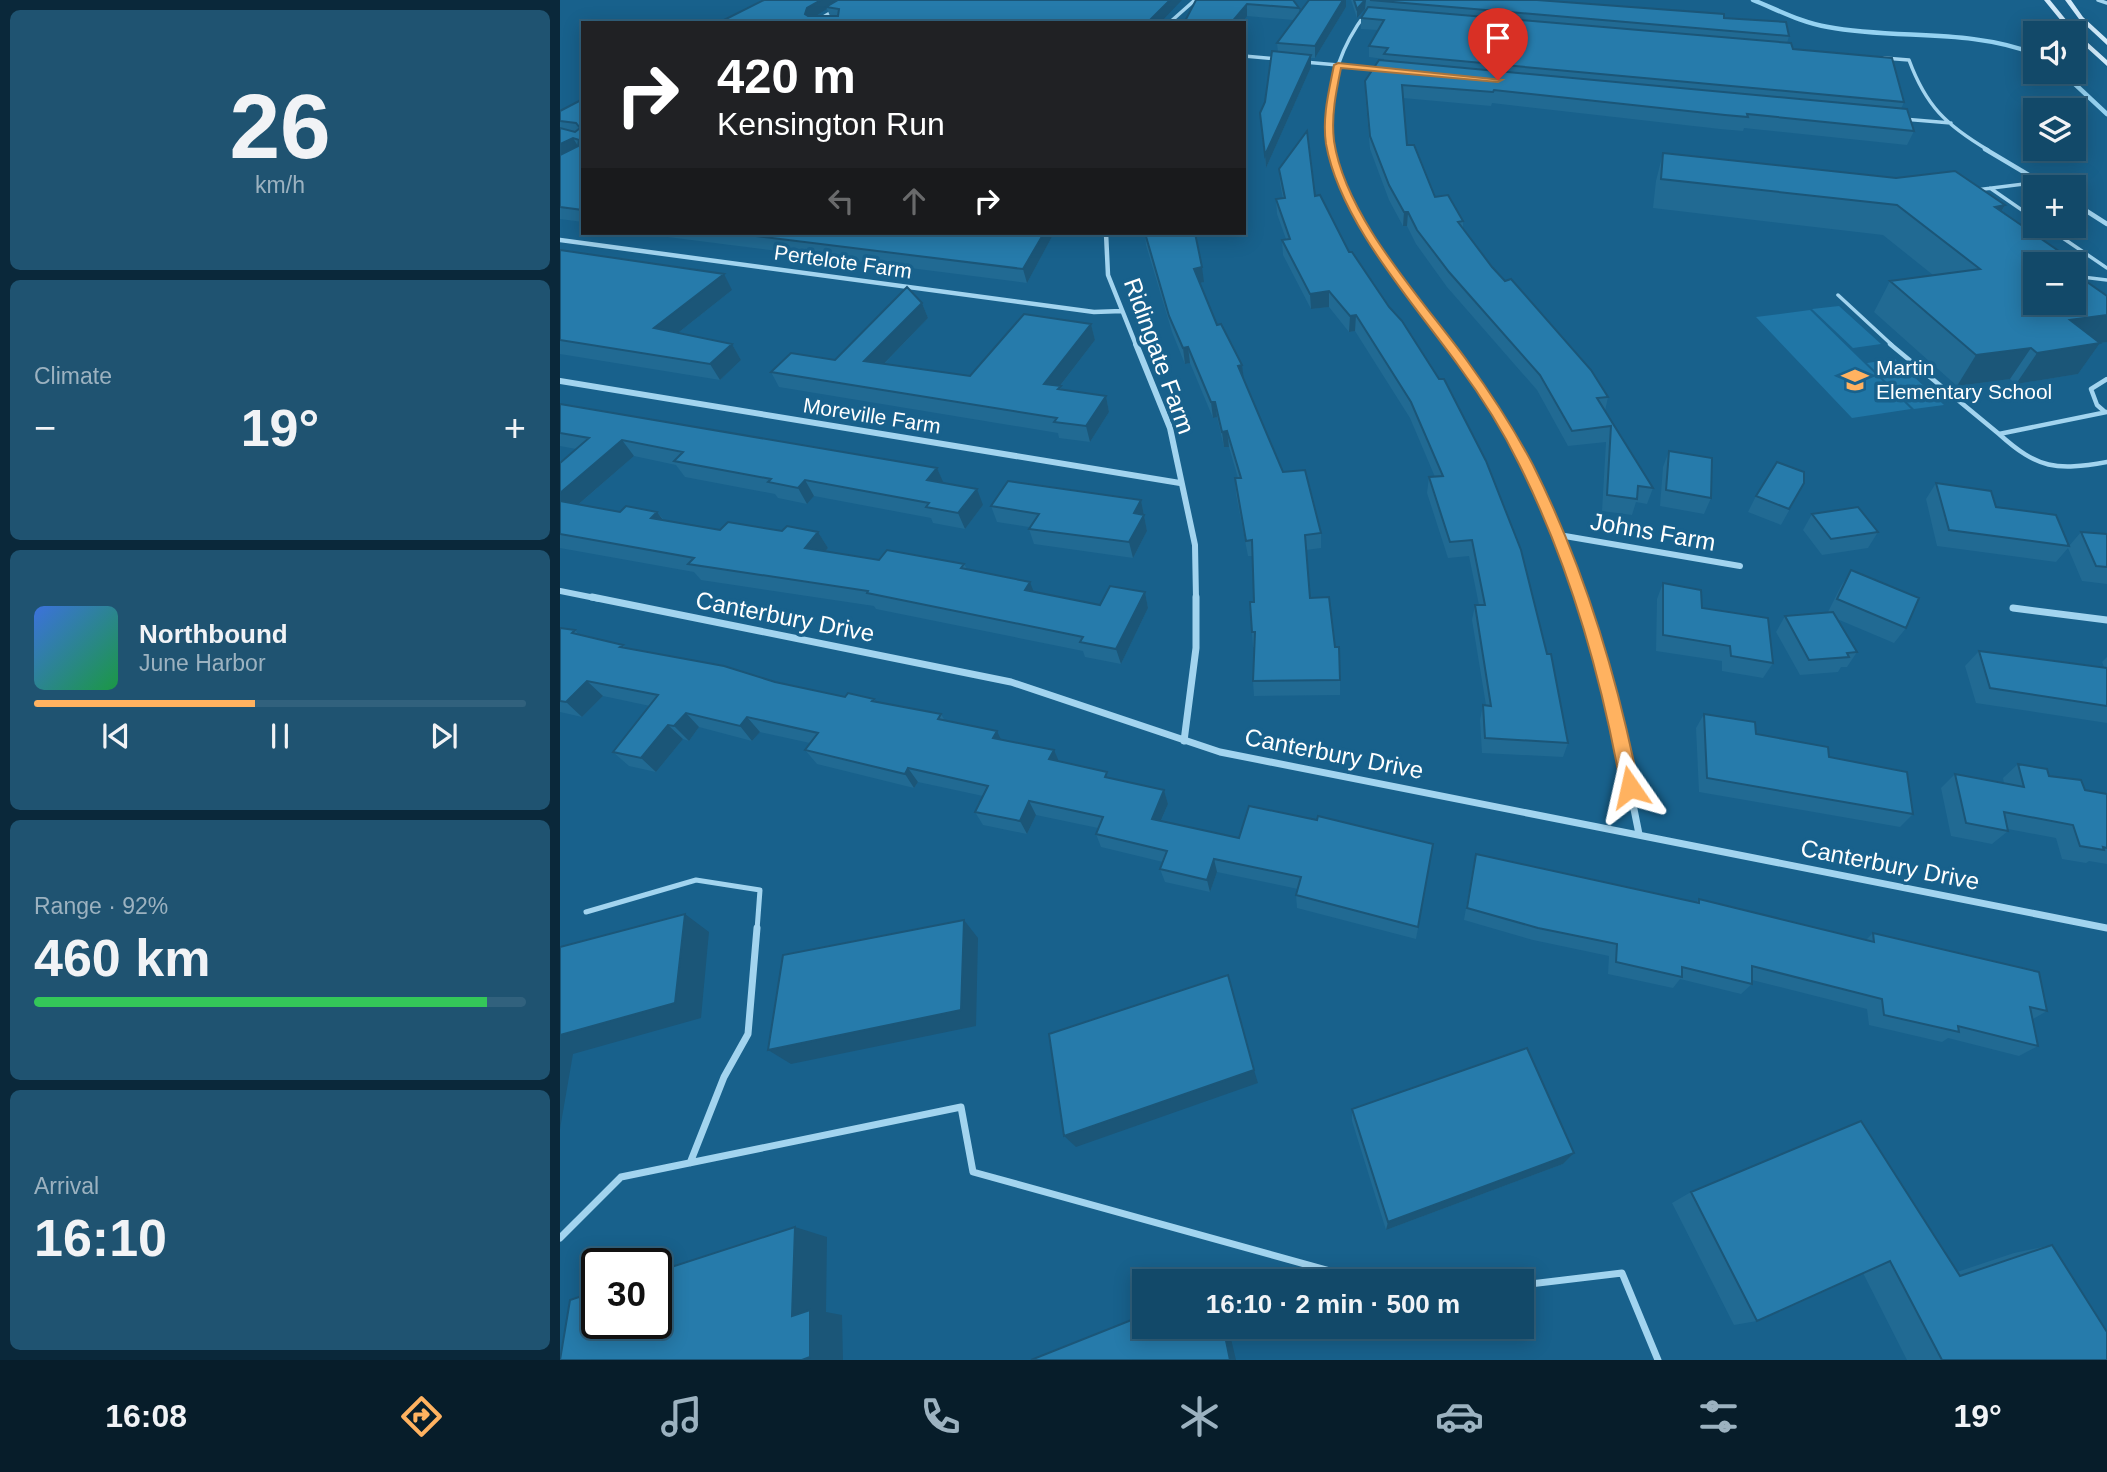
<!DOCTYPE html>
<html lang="en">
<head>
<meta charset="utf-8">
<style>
	:root { --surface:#124969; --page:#1f5371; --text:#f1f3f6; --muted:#9cb2c0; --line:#31617d; --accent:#ffb260 }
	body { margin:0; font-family:Arial,sans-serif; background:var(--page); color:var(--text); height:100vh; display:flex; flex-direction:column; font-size:26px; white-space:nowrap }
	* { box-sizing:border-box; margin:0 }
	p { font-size:23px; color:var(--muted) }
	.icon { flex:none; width:38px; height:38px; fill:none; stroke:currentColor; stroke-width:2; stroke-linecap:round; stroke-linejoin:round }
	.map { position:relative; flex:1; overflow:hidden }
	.side { display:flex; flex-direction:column; gap:10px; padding:10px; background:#0a283a; width:560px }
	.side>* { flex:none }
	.banner { position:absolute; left:21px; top:21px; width:665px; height:214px; border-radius:0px; box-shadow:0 4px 18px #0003,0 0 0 2px var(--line); background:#202124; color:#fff; overflow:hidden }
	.controls { position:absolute; left:1463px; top:21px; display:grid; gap:14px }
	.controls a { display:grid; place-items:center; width:63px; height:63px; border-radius:0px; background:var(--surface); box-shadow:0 4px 18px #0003,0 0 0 2px var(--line); font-size:35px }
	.speed { position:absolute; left:21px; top:1248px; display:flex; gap:14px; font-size:35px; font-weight:700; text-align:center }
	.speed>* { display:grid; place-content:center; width:91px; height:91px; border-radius:50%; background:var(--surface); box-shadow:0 4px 18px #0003,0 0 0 2px var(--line); line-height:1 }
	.speed .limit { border:4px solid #111; border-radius:10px; background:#fff; color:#111 }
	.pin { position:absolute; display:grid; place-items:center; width:60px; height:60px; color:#fff; margin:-72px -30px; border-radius:50% 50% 50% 0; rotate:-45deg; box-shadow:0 0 7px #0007 }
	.pin .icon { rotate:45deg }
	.me { position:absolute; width:77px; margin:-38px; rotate:349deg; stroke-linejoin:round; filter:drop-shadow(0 0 5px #0008) }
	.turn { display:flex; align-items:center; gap:24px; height:147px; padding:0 21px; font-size:32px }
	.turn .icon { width:91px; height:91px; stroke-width:2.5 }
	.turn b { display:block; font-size:49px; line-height:60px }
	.lanes { display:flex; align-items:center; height:66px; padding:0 21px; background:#0003; justify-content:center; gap:35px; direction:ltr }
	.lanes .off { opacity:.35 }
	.big { font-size:52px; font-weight:600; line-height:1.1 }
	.side .widget { flex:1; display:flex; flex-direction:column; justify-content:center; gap:10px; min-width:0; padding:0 24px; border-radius:10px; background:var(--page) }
	.side .dial { align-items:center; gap:0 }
	.dial b { font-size:91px; line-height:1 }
	.song { display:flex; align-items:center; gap:21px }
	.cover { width:84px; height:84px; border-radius:10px; background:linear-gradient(135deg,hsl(220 70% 55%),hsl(140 70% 35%)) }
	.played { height:7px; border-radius:4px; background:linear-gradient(90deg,var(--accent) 45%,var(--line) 45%) }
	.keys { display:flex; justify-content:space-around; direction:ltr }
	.heat { display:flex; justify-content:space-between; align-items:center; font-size:38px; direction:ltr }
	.charge { height:10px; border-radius:5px; background:linear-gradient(90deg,#34c759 92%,var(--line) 0) }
	.trip { position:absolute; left:572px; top:1269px; width:402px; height:70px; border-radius:0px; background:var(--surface); box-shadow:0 4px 18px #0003,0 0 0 2px var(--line); font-weight:600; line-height:70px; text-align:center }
	.tabs { display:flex; height:112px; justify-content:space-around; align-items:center; background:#071d2a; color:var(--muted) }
	.tabs .icon { width:49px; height:49px }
	.tabs .current { color:var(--accent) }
	.tabs b { font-size:32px; color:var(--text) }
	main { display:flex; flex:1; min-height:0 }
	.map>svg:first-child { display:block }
	.green { fill:#2076a6 }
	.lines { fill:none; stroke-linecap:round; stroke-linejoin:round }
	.stream { stroke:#95d2f1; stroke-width:4.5 }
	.service-far3 { stroke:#a2d4ef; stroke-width:3.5 }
	.service-far2 { stroke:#a2d4ef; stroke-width:4.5 }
	.service-far1 { stroke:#a2d4ef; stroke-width:5 }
	.service { stroke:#a2d4ef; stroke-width:7 }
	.minor-far3 { stroke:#a2d4ef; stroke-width:3.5 }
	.minor-far2 { stroke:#a2d4ef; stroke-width:4.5 }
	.minor-far1 { stroke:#a2d4ef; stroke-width:6 }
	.minor { stroke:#a2d4ef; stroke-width:7 }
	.secondary { fill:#d0eafa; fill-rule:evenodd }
	.wall { fill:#216a93; fill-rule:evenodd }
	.shaded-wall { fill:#1b5678 }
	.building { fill:#267bab; stroke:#1b5678; stroke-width:2 }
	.route { fill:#ffb260; stroke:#a6743e; stroke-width:2 }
	.labels { text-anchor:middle; stroke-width:7; stroke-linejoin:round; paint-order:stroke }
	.far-street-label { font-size:21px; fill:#fff; stroke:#18618c }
	.far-poi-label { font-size:21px; fill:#fff; stroke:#18618c; text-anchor:start }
	.street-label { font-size:24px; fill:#fff; stroke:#18618c }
</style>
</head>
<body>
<main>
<section class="side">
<div class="widget dial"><b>26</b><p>km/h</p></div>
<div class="widget"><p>Climate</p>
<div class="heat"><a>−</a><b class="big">19°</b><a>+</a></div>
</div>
<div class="widget">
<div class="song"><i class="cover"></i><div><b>Northbound</b><p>June Harbor</p></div></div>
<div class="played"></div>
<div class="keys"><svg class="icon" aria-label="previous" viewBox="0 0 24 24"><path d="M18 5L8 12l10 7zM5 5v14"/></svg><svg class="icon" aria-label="pause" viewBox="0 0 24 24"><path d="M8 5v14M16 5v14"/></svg><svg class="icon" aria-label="next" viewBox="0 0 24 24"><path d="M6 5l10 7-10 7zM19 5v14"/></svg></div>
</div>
<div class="widget"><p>Range · 92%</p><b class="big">460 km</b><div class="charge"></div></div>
<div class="widget"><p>Arrival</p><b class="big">16:10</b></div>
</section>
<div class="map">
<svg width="1547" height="1360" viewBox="0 0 1547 1360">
	<rect width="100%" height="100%" fill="#18618c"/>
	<path class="green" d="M1279,306L1321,344L1293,348L1252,309Z
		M1250,310L1351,409L1292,418L1196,317Z
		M1335,359L1384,405L1354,409L1307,363Z"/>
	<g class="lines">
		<path class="stream" d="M1193,0C1218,10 1242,23 1268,27C1337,40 1409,28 1475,54
			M1502,72L1547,114"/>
		<path class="service-far3" d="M1430,188L1475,219
			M1416,190L1481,182
			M1485,226L1547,268
			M1514,276L1547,280
			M1278,295L1332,345"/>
		<path class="service-far2" d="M1330,344L1439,434
			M1545,412L1537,405L1531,389L1547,379
			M1547,412L1439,434C1478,469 1496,471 1547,462"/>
		<path class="service-far1" d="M26,912L136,880L200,890L197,930"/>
		<path class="service" d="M130,1163L164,1077L188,1034L197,928
			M0,1238L61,1177L401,1107L413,1172L806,1281
			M962,1285L1062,1273L1098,1360"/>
		<path class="minor-far3" d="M1538,0L1547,3
			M253,23L292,0
			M609,23L635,0
			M684,56L718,59
			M1324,58L1349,60C1366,106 1386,125 1428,150
			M744,62L823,69
			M1343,119L1391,123
			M772,150C764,100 775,54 806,13"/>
		<path class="minor-far2" d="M772,149C789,225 840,285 888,345
			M1425,149L1489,187
			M1514,203L1547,224
			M546,233L548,275L576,345
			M0,240L534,312L562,311"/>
		<path class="minor-far1" d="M576,344L610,428L635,545L636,599
			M886,344C948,421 992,505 1023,599
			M0,381L620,483
			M999,535L1180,566
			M0,591L40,599"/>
		<path class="minor" d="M32,597L451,682L660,752L1547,928
			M1022,597L1057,725L1079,834
			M1453,608L1547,620
			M624,741L636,648V597"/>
		<path class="secondary" d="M1484,0H1490L1516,32L1547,60V66L1514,36V33H1511Z
			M1505,0H1511L1523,17L1547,39V45L1519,19Z"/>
	</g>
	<path class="wall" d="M204,0L600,23H158ZM267,9L270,16H256Z
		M636,0H733L739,8V13L749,0H786V7L755,58H751V67L706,168L700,113L705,102L718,52L717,43L734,20L687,16Z
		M791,0H977L1164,18L1229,36L1227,43L1233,49L1344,102L1341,109L1354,131L1347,145L1184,128L1183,131L1160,129L932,103L931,106L843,98L847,145L875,197L903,221V228L932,267L1048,397L1045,411L1093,488L1087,504L1076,502L1072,515L1042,511L1046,442L1008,446L977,390L887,287L856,244L847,226H843L829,200L810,149L805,94V81L824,61V59L809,57V46L818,30L801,29V18L807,9H805L797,18Z
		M23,99V222L0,219V111Z
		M1103,153L1445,205L1442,211L1475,264L1547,296V342L1540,343L1518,374L1456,384L1450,379L1397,386L1314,312L1330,281L1373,275L1323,235L1093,208L1096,181Z
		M719,169L755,196L760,195L1008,743L1003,757L922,753L920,720L923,705H926L912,620L915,605H919L909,556L888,558L867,493L869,477H875L850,418L795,331L789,332L769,307L751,309L723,255L722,240L726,239L717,214L716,199H723L720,183Z
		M76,233H494L467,283Z
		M585,233L644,282L640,283L657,325L683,379L723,472L761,533V548L746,550L750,598L780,680V695L694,696L693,681L694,647H693L692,632L694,602L692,556H688L676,494L675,478H678L669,447H664L657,417L653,418L630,363L625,364L612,332L586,245Z
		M0,250L172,290L118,333L172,344L181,360L160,380L0,354Z
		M362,303L368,318L324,364L410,376L531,324L535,340L500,386L502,390L546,396L549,412L530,442L499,438L498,433L219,387L211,372L275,360Z
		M0,404L377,468L383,483L423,505L405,529L373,523L371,518L254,496L247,504L218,498L215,494L125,477L116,465L74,456L19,504L60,512H97L104,520L160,530L258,532L268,548L265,551L319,560L404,564L407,569L473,591L540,605L585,592L588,608L561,664L525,657L523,651L316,609L314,606L141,580L134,572L0,548V463L16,449L0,446Z
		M1109,451L1151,498L1144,514L1100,506L1103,467Z
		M1376,483L1436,507L1509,546L1521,532L1547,534V584L1522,581L1508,548L1496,562L1377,546L1366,499Z
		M1196,496L1236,498L1221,525L1188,512Z
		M581,500L587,531L573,558L474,544L469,529V527L437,522L431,506Z
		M1252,514L1318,532L1308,548L1262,555L1243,530Z
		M1291,571L1346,628L1334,643L1277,619L1297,652L1287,667H1281L1278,672L1240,675L1216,632L1225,616L1268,612L1281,586Z
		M1103,583L1142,608L1213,663L1203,678L1162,671V661L1096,651L1097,599Z
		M0,628L15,630L19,635L63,645L66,648L285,697L314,699L316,702L381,714L385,721L441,740L499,761L550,778L604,790L608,804L601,821L679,838L873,844L856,939L737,908L736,895L738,889L657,872L650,892L605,882L600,869L603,862L541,847L536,834L538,828L476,815L467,834L423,825L415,812L423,796L358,782L354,788L257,764L245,750L250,743L200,732L192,741L139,727L129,741L123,739L96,772L69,766L53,752L90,706L43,696L22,717L0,712Z
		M1419,651L1544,667L1542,662L1547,657V723L1416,703L1405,666Z
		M1144,714L1196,734L1269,757L1353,814L1340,827L1139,792L1136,728Z
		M1458,764L1525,790L1547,794V864L1529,861L1526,863L1502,859L1496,838L1448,829V831L1432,844L1391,836L1381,788L1395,774L1444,783L1443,778Z
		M916,854L1136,903L1139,899L1306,940L1313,933L1487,1011L1473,1019L1478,1046L1459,1056L1388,1038L1382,1042L1309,1025L1307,1009L1192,980V984L1181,994L1120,979L1113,988L1048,974L1049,956L973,940L904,920L913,867Z
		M792,1109L1014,1153L1003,1164L826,1230L792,1121Z
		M1131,1192L1397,1272L1454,1253L1492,1245L1547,1360H1347L1303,1273L1197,1321L1174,1325L1112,1203Z"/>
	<path class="shaded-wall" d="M261,0H283L266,7L267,9L251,19L245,14L247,8Z
		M610,0H622L600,23H587Z
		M783,0H786V7L755,58V46Z
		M806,0L805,9L797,18V9Z
		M687,4V16L682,23H671Z
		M751,55V67L706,168L705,155Z
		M13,138L21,151L0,161V144Z
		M1445,205L1428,235L1435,207Z
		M844,212H848L847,226H843Z
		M484,233H494L467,283L463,269Z
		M1509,258L1505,264H1493L1496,260Z
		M642,267L644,282L636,284L634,269Z
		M164,274L172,290L104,344L94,328Z
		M769,291V307L751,309L750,294Z
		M362,303L368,318L311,377L304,361Z
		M796,315L795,331L789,332L790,316Z
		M1547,315V342L1540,343L1518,374L1456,384L1477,353L1510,320Z
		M531,324L535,340L489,400L484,384Z
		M172,344L181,360L160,380L150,364Z
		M628,347L630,363L625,364L623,348Z
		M1471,348L1450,379L1397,386L1416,355Z
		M682,365L684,380L678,366Z
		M546,396L549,412L530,442L526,426Z
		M651,402H655L657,417L653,418Z
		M667,431L669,447H664L662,432Z
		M62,440L74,456L6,515L0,508V493Z
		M377,468L384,484L367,480Z
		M245,480L254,496L247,504L238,488Z
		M417,489L423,505L405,529L398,513Z
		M581,500L587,531L573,558L569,542L574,513Z
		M97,512L109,528L91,518Z
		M258,532L268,548L255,563L245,548Z
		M470,582L476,598L465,590Z
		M585,592L588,608L561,664L556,649Z
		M27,681L43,696L22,717L6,702Z
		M126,713L139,727L129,741L114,726Z
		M187,717L200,732L192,741L180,726Z
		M108,725L123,739L96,772L81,758Z
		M437,731L444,746L433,738Z
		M494,750L500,764L489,759Z
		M348,768L358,782L354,788L345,774Z
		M604,790L608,804L596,832L592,819Z
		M469,801L476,815L467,834L460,821Z
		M654,859L657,872L650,892L647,880Z
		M125,914L149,932L141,1018L13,1054L0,1129V1035Z
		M404,920L418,938L416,1026L231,1064L208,1050Z
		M694,1070L698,1083L516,1147L504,1136Z
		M1014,1153L1003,1164L826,1230L828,1222Z
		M235,1227L267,1237L266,1312L282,1315L283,1360H242L232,1316Z
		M663,1326H668L676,1360H670Z"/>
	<path class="building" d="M204,0H261L247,8L245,14L248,16H278L279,9L266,7L278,0H610L587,23H158Z
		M636,0H733L739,8L687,4L671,23H624Z
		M749,0H783L755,46L717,43Z
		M794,0H805L797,9Z
		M810,0H977L1164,14V18L1226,22L1229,36Z
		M808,7L1231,43L1233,49L1332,58L1344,102L824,54L828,48L809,46L824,20L801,18Z
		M712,51L751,55L705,155L700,113L705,102Z
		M819,60L1347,109L1354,131L1187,114L1188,117L1165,115L934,90L933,92L842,85L847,145H854L875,197L888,195L903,221L898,222L932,267L945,281L951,279L1031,370L1048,397L1037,398L1093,488L1078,486L1077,499L1047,495L1051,426L1012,431L980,375L889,272L857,230L848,212H844L829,185L810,136L805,81Z
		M23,99V210L0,207V155L18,146L19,140L13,138L0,144V128L15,132L20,128L16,123L0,121V111Z
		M747,131L755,196L760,195L789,252H792L829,307L842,321L879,379H884L926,461L961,550L987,654H991L1008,743L925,738L923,705L931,706L915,605H925L912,540L890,542L869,477L883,476L851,402L796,315L790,316L769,291L750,294L722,240L730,239L716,199L725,198L719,169Z
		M1103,153L1336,178L1395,171L1445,205L1435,207L1509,258L1496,260L1502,264H1475V303H1514V273L1547,296V315L1510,320L1540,343L1477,353L1471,348L1416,355L1330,281L1420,269L1337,205L1101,179Z
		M172,233H484L463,269Z
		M585,233H635L642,267L634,269L657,325L661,324L682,365L678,366L723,472L745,470L761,533L745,535L750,598L769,597L775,647H779L780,680L693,681L695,632H692L690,602H694L692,540L686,541L675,478H681L667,431L662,432L655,402H651L628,347L623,348L609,316Z
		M0,250L164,274L94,328L172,344L150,364L0,340Z
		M347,287L362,303L304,361L410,376L464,314L531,324L484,384L501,386L498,389L546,396L526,426L494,422L497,418L211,372L231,353L275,360Z
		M0,404L377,468L367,480L417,489L398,513L366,507L369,503L245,480L238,488L208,482L211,479L114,461L123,452L62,440L0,493V463L29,438L0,433Z
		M1109,451L1152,458L1151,498L1106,490Z
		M1217,462L1244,472V483L1229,509L1196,496Z
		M448,481L581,500L574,513L584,515L569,542L469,529L479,514L431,506Z
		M1376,483L1431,491L1436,507L1496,515L1509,546L1389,530Z
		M0,501L60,512L66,506L97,512L91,518L160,530L168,522L222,531L227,526L258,532L245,548L319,560L327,550L404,564L401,568L470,582L465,590L540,605L550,586L585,592L556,649L520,642L523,637L307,593L308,591L128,564L134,558L0,534Z
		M1298,507L1318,532L1271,539L1252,514Z
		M1521,532L1547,534V567L1536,566Z
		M1291,570L1359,598L1346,628L1277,599Z
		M1103,583L1141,590L1142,608L1208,618L1213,663L1171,656L1170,646L1103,635Z
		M1273,612L1297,652L1287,653L1289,657L1249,660L1225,616Z
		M0,628L15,630L12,633L63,645L60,647L164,666L215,682L285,697L288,693L314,699L312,701L381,714L378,719L437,731L433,738L494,750L489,759L547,772L545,777L604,790L592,819L679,838L689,806L757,820L758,816L873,844L858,927L736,895L741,877L654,859L647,880L600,869L607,851L536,834L543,817L469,801L460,821L415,812L428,786L348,768L345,774L245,750L258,733L187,717L180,726L126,713L114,726L108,725L81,758L53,752L98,695L27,681L6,702L0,701Z
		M1419,651L1547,668V706L1430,688Z
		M1144,714L1195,722L1196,734L1268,747L1269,757L1347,772L1353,814L1147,778Z
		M1458,764L1487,769L1489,776L1521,780L1525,790L1547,794V848L1543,847L1544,850L1520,846L1513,825L1444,812L1448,831L1406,823L1395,774L1464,787Z
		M916,854L1139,903V899L1314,942L1313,933L1479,972L1487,1011L1470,1007L1478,1046L1398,1026L1399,1032L1324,1015L1322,999L1192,966V984L1122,967V977L1056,962L1057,944L978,928L907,908Z
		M125,914L115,1003L0,1035V947Z
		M404,920L401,1010L208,1050L223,955Z
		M668,975L694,1070L504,1136L489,1034Z
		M967,1048L1014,1153L828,1222L792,1109Z
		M1301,1121L1400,1276L1492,1245L1547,1332V1360H1382L1330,1261L1197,1321L1131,1192Z
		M235,1227L232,1316L250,1310V1357L242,1360H0L10,1300L37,1291V1323H96V1272Z
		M584,1315V1326H663L670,1360H471Z"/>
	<path class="route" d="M778,63L942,80L938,82L781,68C776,92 771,116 774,141C786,219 863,300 908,362C932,395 954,429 973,465C1024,567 1057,675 1079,787L1076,792L1070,794L1061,787C1041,675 1010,566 959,464C942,429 921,396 898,365C852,301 780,222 766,144C762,117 769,91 774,65Z"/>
	<defs>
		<g id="school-bare" transform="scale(2.1)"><path d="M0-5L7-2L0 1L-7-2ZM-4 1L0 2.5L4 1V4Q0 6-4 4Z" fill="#ffb260" stroke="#18618c" stroke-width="2.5" paint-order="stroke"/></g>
	</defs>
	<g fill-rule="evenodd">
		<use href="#school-bare" x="1295" y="380"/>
	</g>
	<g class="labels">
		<g class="far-street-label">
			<text transform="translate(283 262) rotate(8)" y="7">Pertelote Farm</text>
			<text transform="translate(312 416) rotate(9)" y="7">Moreville Farm</text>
		</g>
		<g class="far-poi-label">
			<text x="1316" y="375">Martin<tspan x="1316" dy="24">Elementary School</tspan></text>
		</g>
		<g class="street-label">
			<text transform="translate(599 356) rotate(70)" y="8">Ridingate Farm</text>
			<text transform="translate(1093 532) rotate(10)" y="8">Johns Farm</text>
			<text transform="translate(225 617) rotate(11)" y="8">Canterbury Drive</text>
			<text transform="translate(774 754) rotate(11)" y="8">Canterbury Drive</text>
			<text transform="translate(1330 865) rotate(11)" y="8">Canterbury Drive</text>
		</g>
	</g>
</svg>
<div class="controls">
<a><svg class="icon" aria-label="sound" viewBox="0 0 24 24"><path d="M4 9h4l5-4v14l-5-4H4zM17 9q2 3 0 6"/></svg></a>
<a><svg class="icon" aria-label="layers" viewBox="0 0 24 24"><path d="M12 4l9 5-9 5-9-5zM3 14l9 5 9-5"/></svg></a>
<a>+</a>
<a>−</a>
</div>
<div class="speed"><div class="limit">30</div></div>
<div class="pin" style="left:938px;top:80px;background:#d93025"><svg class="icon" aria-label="arrive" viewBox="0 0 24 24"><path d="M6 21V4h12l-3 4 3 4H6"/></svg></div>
<svg class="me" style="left:1070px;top:787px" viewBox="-20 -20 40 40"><path d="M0-17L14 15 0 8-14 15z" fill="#ffb260" stroke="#fff" stroke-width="4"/></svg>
<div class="trip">16:10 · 2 min · 500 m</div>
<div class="banner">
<div class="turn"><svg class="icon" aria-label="right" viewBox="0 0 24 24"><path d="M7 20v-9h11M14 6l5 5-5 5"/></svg><div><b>420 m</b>Kensington Run</div></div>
<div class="lanes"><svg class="icon off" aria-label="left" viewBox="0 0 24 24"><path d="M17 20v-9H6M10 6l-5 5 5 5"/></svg><svg class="icon off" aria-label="ahead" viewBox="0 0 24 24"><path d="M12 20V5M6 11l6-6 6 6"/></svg><svg class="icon" aria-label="right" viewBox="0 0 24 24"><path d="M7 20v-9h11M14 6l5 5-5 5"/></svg></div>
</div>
</div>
</main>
<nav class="tabs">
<b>16:08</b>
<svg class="icon current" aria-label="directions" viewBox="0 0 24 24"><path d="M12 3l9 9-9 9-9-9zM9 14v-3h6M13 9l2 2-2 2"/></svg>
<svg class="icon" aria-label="music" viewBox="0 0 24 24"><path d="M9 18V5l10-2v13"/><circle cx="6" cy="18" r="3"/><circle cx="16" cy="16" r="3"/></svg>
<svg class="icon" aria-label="phone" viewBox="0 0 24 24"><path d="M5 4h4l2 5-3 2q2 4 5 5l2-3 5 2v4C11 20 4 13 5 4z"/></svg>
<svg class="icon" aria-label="climate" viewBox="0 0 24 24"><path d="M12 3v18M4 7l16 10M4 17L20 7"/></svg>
<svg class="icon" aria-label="car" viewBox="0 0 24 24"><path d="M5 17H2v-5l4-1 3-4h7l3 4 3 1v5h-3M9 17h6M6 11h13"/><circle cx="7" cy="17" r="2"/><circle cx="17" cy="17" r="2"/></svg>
<svg class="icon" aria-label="filters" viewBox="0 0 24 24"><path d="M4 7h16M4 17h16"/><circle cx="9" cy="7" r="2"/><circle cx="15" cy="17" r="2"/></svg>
<b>19°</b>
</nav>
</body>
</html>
